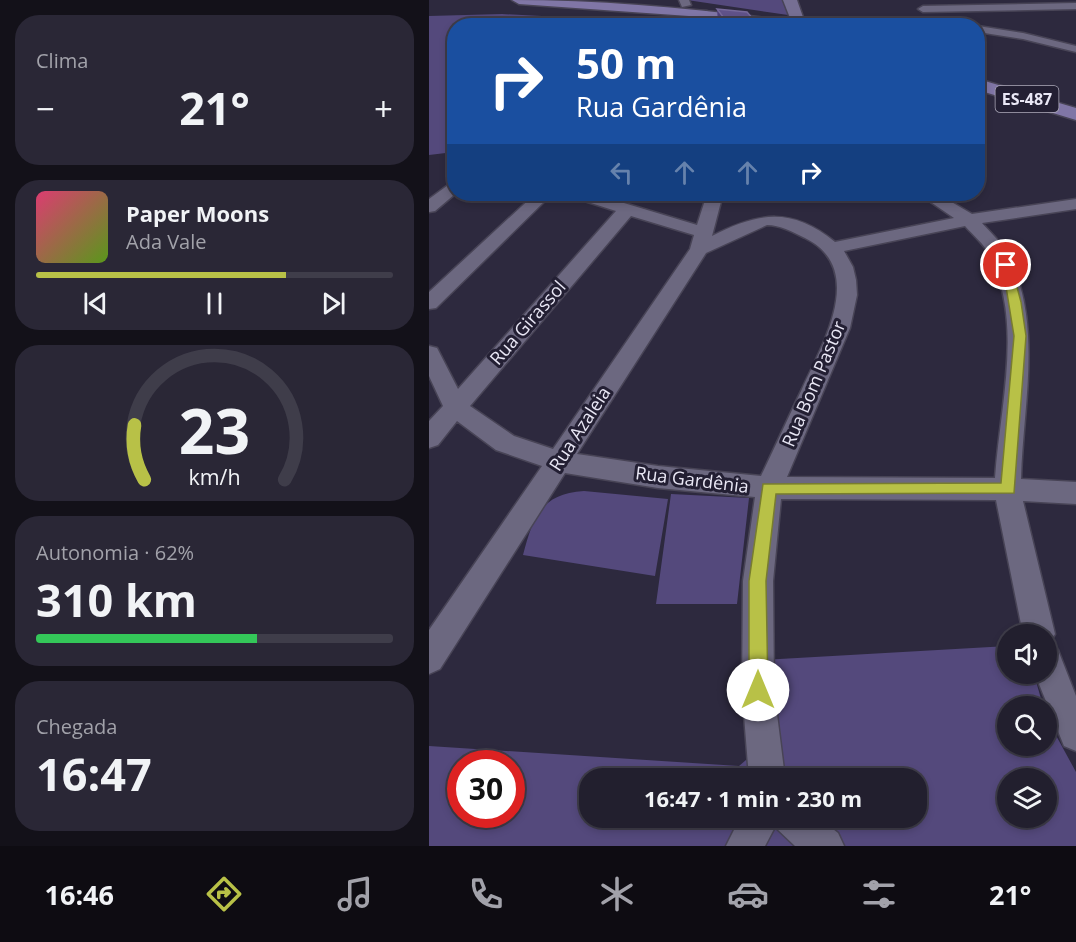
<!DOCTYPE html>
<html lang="pt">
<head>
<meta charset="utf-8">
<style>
	:root { --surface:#221f2e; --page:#2a2736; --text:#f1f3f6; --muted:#a2a2aa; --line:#3f3d4a; --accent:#b8c147 }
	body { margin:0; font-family:"Open Sans",sans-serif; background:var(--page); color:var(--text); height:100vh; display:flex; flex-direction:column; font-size:22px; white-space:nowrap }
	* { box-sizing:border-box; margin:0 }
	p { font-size:20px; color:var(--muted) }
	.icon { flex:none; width:33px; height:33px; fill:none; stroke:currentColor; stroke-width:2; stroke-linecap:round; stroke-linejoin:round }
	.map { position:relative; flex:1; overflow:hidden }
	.panel { display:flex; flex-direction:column; gap:15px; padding:15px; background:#131119; width:429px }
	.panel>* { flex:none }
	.hud { position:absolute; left:18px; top:18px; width:538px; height:183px; border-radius:24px; box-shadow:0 3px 9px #0003,0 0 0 2px var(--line); background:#1a4fa0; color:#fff; overflow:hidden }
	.buttons { position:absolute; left:568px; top:624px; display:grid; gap:12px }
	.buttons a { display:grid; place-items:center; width:60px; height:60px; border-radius:50%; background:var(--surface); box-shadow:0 3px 9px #0003,0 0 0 2px var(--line); font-size:30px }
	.speed { position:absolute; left:18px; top:750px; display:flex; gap:12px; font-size:30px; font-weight:700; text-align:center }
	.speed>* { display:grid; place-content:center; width:78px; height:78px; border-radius:50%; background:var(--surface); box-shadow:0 3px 9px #0003,0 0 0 2px var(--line); line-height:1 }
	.speed .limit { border:9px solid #d22; background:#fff; color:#111 }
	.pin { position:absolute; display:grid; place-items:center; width:51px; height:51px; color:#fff; margin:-26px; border:3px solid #fff; border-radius:50%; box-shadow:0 2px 6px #0007 }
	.me { position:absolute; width:66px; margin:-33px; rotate:0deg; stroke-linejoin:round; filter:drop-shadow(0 0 4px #0008) }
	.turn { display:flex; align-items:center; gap:21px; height:126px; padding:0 30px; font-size:27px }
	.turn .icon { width:78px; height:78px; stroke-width:2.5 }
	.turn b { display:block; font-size:42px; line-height:51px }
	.lanes { display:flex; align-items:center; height:57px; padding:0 30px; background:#0003; justify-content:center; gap:30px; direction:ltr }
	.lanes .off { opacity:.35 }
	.big { font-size:45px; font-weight:700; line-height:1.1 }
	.panel .card { flex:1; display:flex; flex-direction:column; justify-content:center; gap:9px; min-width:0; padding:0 21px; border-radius:24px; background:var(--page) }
	.panel .dial { align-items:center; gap:0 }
	.dial svg { height:156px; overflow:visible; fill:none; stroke:var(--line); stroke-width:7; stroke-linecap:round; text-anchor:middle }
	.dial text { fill:var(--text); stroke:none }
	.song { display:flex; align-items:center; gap:18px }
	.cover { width:72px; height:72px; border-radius:9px; background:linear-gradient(135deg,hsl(340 70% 55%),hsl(90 70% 35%)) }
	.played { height:6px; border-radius:3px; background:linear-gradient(90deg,var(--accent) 70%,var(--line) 70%) }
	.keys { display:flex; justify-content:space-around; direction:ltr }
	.heat { display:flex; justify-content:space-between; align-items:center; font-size:33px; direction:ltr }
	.charge { height:9px; border-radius:4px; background:linear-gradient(90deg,#34c759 62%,var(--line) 0) }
	.trip { position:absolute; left:150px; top:768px; width:348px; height:60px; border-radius:24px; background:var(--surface); box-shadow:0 3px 9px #0003,0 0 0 2px var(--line); font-weight:700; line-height:60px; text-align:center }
	.menu { display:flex; height:96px; justify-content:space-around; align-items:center; background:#0e0c12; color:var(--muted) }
	.menu .icon { width:42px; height:42px }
	.menu .current { color:var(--accent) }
	.menu b { font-size:27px; color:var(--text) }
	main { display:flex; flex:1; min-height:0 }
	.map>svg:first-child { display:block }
	.green { fill:#54497c; fill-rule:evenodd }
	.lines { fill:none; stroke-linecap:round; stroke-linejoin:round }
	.minor-casing { stroke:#484456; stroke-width:3 }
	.secondary-casing { stroke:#484456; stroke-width:3 }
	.primary-casing { stroke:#484456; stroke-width:3 }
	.minor { fill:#6c6880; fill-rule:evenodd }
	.secondary { fill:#766f93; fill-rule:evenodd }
	.primary { fill:#8076a6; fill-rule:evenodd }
	.wall { fill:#50407c }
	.building { fill:#605289; stroke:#76699a; stroke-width:1.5 }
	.route { fill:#b8c147; stroke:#787d2e; stroke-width:1.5 }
	.labels { text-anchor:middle; stroke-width:6; stroke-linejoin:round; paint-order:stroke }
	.shield { fill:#231f33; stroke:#aeabbb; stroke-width:1.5 }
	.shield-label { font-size:16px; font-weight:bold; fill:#e9e7f5 }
	.street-label { font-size:18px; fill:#e9e7f5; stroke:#231f33 }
</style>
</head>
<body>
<main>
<section class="panel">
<div class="card"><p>Clima</p>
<div class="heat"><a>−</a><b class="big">21°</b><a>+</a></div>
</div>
<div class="card">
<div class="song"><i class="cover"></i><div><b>Paper Moons</b><p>Ada Vale</p></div></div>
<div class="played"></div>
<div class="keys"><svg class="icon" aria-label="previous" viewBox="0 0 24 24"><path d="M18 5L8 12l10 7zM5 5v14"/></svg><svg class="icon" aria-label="pause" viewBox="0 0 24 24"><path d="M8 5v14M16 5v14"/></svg><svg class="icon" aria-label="next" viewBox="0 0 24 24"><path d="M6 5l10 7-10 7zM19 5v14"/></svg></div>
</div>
<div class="card dial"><svg viewBox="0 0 100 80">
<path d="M14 69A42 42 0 1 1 86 69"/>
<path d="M14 69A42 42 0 0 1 9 41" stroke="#b8c147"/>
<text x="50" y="56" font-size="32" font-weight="700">23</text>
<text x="50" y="72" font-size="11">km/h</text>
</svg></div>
<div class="card"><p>Autonomia · 62%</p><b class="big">310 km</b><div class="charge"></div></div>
<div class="card"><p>Chegada</p><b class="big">16:47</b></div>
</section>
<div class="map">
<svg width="647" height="846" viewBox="0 0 647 846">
	<rect width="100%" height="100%" fill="#2d293e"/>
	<path class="green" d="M258,0H353L359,15Z
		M73,14L132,17L148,25L26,26L25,152L0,155V16Z
		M155,491L239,499L226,576L94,555C104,518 111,494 155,491Z
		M242,494L320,498L308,604H227Z
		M579,646V674H605L614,706H579V746H618V719L647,772V846H0V746L310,766L324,754L315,661ZM32,764H82V814H32ZM160,778H488V818H160ZM579,778H618V818H579Z"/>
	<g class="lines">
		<g class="minor-casing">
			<path id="minor" d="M250,0H260L262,5L253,7Z
				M647,3V9L494,12L489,9L494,6Z
				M270,11H278L282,16L268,26H255L271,15Z
				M549,26L594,33L647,46V52L594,39L549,32Z
				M26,180V194L6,211L0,212V199Z
				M106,194H123L7,308L0,309V292Z
				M141,194H165L268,225L278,194H294L283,236C330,212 363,207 406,242L525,218L490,194H509L543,214L647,199V209L553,223C561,232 571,241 577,251C615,321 594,403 592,479L647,482V504L594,501L626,634L619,646L629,650L647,696V751L635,746L606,674H618V634H594L567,500L352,499L344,581L345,690L356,778H320L313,690L314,581L326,497L229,488L136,473L11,669L0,674V630L113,466L67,450L28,421L9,445L0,448V421L14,406L0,376V346L8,348L29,389L187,211L143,197ZM202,216L265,235L261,249L124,449L85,436L41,406ZM338,225C351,225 364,232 376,238C439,269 393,345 373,389C359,418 346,447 332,476L229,466L148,454L277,253ZM536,226C544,235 555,244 560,254C595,322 571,405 566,478L358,477L421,328L428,295L427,280L424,267L415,251Z
				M311,818H390L409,833L415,846H366L346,827L336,846H297Z"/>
		</g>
		<g class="secondary-casing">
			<path id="secondary" d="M354,0H368L375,20L373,23H363Z"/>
		</g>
		<g class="primary-casing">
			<path id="primary" d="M83,0C179,0 272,9 367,22L374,26H332L274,17L90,4Z
				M549,79L647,108V120L549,90Z"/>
		</g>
		<use href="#minor" class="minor"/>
		<use href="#secondary" class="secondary"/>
		<use href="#primary" class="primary"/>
	</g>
	<path class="wall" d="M288,9L330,26H291L289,23Z"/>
	<path class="building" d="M288,9L318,12L330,26H301Z"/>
	<path class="route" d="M573,262L582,265L592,302L597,336L585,493L347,494L337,581L339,690L336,696L329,699L323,696L320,690V581L334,484L572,483L585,336Z"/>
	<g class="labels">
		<rect class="shield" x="566.5" y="86" width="63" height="26" rx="4.5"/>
		<g class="shield-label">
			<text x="598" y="105">ES-487</text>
		</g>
		<g class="street-label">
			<text transform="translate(99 323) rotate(-49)" y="6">Rua Girassol</text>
			<text transform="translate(385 384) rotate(-67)" y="6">Rua Bom Pastor</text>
			<text transform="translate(151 429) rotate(-57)" y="6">Rua Azaleia</text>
			<text transform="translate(263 480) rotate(7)" y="6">Rua Gardênia</text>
		</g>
	</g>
</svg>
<div class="buttons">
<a><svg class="icon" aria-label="sound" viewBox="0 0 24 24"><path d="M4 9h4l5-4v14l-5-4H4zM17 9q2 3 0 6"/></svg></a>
<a><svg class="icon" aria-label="search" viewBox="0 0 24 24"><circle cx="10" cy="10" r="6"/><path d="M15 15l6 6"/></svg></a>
<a><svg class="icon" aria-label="layers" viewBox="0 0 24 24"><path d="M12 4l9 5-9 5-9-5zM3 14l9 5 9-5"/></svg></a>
</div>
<div class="speed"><div class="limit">30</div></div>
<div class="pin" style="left:577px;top:265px;background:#d93025"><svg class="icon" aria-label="arrive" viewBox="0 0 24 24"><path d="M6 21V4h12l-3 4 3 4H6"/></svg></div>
<svg class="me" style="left:329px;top:690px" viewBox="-20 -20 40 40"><circle r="19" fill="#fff"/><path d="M0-13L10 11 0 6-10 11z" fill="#b8c147"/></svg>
<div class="trip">16:47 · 1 min · 230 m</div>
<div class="hud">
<div class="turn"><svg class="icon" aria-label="right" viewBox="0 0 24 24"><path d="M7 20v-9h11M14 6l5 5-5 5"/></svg><div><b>50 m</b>Rua Gardênia</div></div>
<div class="lanes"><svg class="icon off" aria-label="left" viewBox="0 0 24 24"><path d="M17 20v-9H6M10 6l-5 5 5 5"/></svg><svg class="icon off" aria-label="ahead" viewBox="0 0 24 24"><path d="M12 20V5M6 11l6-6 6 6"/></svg><svg class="icon off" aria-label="ahead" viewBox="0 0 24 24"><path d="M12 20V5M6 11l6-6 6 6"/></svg><svg class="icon" aria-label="right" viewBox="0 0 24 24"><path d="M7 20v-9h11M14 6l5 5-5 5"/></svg></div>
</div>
</div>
</main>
<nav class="menu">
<b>16:46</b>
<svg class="icon current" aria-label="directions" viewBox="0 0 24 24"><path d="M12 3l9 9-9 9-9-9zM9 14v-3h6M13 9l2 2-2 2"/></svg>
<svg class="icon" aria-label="music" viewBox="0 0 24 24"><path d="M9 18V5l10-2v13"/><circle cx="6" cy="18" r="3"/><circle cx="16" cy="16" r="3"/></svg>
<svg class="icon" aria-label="phone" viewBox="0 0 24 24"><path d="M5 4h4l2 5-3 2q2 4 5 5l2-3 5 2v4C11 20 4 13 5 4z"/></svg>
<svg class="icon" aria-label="climate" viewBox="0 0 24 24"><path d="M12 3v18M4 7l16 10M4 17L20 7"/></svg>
<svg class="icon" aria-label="car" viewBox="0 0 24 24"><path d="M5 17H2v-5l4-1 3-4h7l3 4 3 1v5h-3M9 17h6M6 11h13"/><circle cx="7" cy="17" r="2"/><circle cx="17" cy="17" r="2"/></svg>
<svg class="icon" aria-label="filters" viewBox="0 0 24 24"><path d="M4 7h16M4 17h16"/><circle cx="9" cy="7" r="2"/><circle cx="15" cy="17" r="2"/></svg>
<b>21°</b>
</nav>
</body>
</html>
